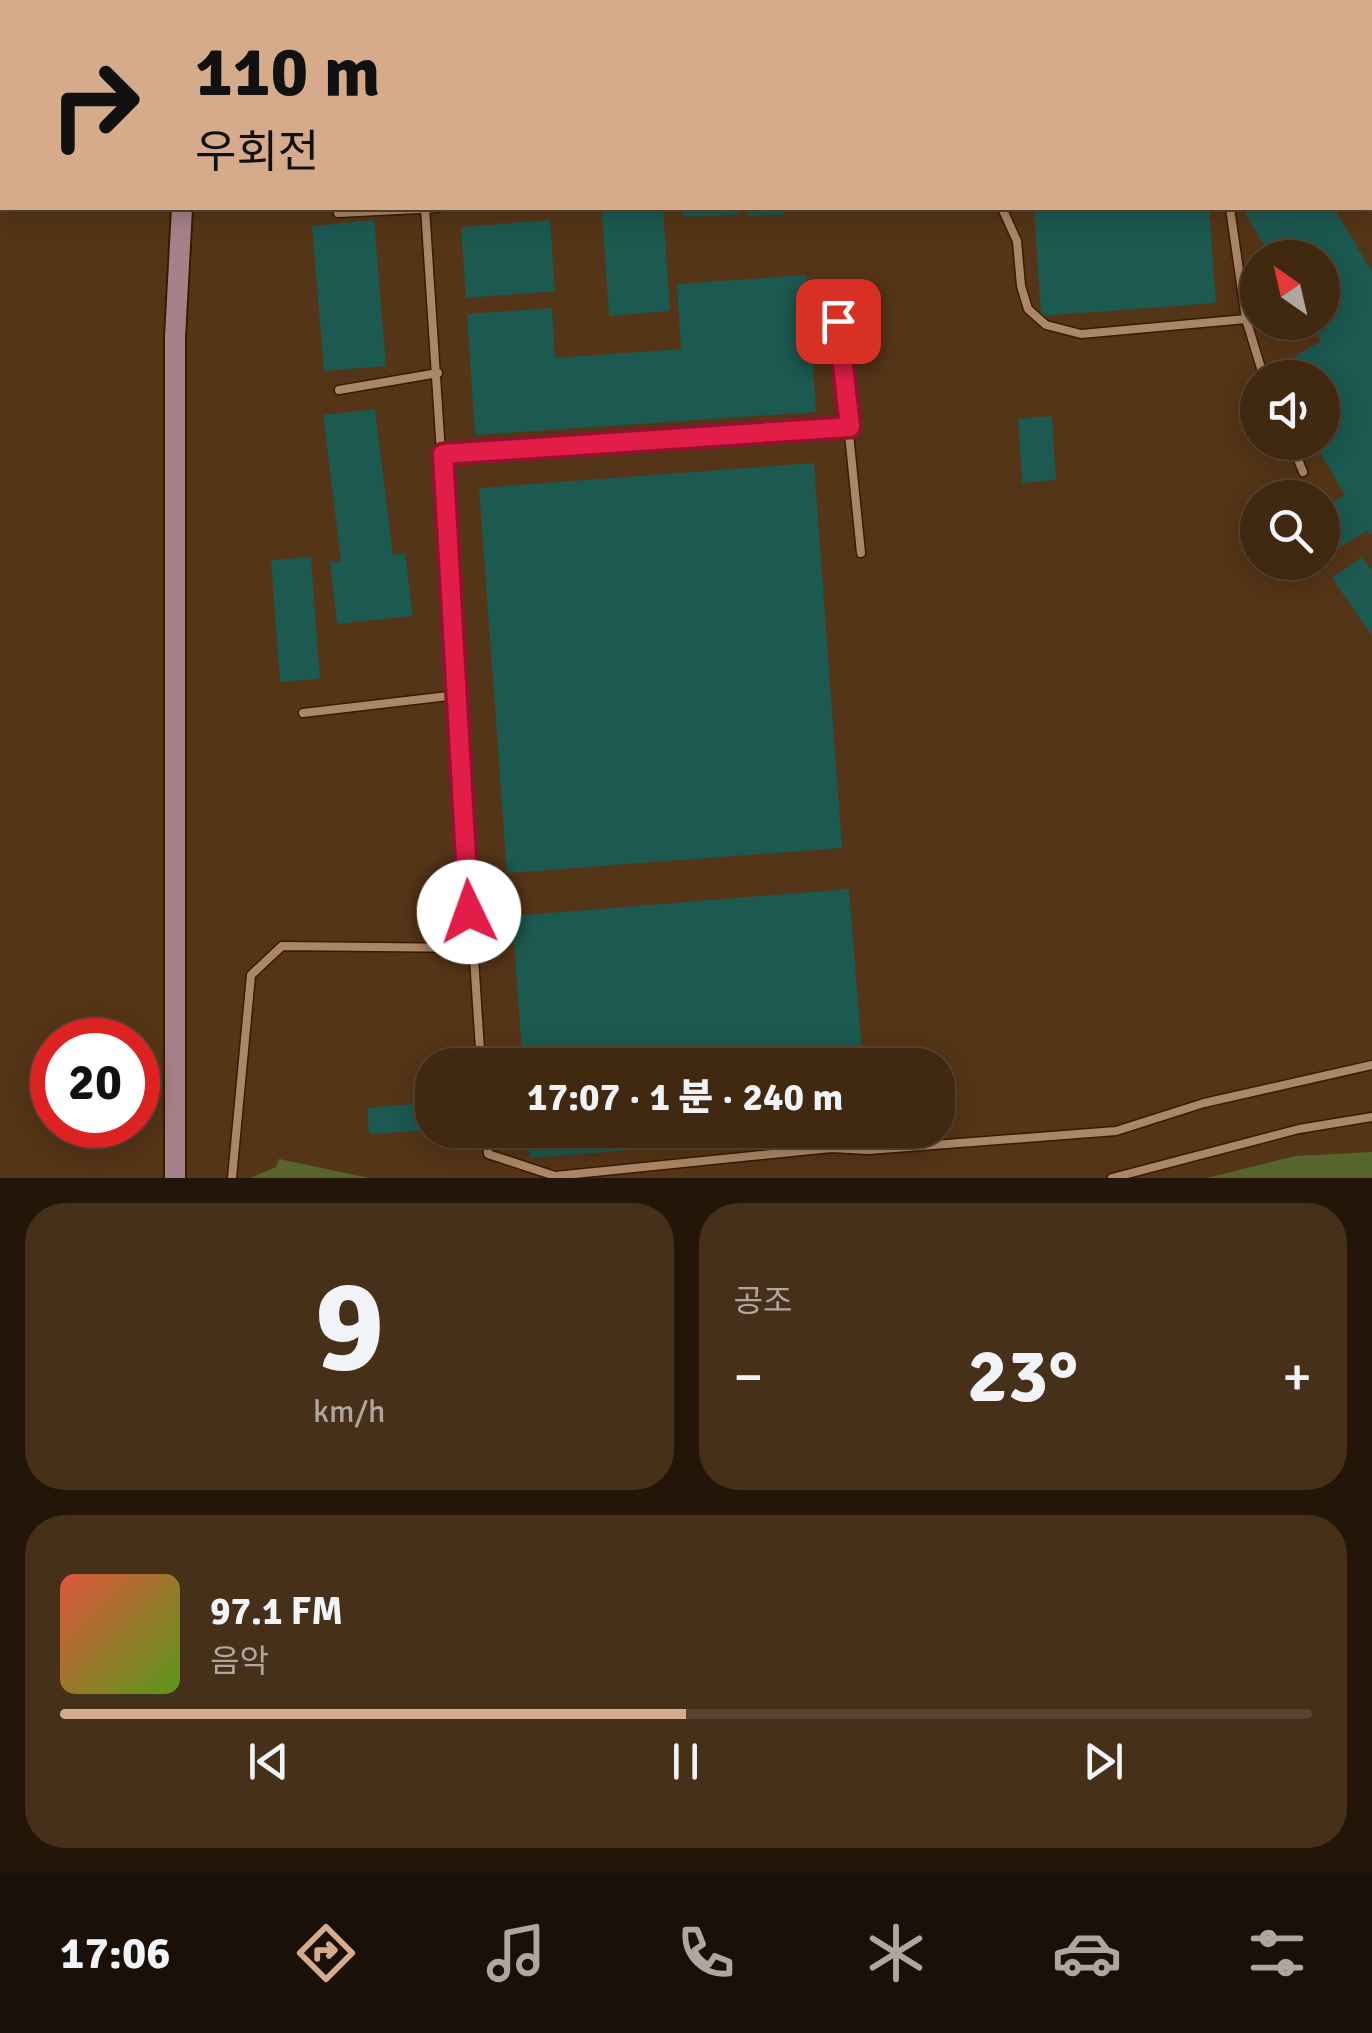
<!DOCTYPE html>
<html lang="ko">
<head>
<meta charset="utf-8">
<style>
	:root { --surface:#402811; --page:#47301a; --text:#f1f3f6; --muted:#aea69f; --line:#594431; --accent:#d6ab8b }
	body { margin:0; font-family:Signika,"Noto Sans KR",sans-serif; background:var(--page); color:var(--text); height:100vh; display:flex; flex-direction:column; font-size:38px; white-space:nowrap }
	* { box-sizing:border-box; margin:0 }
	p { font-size:32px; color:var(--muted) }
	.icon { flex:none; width:55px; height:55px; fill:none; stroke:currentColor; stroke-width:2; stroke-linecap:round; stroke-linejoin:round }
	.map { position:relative; height:1178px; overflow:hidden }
	.side { display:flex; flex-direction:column; gap:25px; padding:25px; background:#231609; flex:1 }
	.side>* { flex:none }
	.top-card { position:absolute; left:0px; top:0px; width:1372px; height:210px; box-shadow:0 5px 25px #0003,0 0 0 2px var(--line); background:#d6ab8b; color:#111; overflow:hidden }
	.needle { width:65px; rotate:326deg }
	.buttons { position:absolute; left:1240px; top:240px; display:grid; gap:20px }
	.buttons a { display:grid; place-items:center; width:100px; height:100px; border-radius:50%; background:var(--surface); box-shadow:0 5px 25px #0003,0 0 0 2px var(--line); font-size:50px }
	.speed { position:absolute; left:30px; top:1018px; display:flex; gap:20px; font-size:50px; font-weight:700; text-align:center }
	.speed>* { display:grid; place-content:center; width:130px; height:130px; border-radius:50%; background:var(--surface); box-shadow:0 5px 25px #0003,0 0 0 2px var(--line); line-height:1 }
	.speed .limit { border:15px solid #d22; background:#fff; color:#111 }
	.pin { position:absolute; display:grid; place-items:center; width:85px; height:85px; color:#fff; margin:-42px; border-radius:20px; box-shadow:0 5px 15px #0006 }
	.me { position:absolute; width:110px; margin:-55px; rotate:357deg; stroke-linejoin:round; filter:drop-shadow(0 0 8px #0008) }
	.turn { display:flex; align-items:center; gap:35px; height:210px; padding:0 30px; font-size:45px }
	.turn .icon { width:130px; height:130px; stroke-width:2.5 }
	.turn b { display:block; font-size:70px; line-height:85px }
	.big { font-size:75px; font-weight:800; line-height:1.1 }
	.side .card { flex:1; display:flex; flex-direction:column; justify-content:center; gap:15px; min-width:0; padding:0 35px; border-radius:40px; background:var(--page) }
	.side .dial { align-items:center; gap:0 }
	.dial b { font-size:130px; line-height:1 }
	.song { display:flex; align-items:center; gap:30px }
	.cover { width:120px; height:120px; border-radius:15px; background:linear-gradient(135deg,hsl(10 70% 55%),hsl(90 70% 35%)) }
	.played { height:10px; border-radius:5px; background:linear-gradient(90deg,var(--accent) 50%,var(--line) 50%) }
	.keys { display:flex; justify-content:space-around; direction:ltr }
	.heat { display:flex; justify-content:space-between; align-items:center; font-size:55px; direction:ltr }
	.side .tiles { flex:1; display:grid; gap:25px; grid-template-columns:1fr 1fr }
	.card:last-child { grid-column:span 2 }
	.trip { position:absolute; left:415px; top:1048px; width:540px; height:100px; border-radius:40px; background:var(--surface); box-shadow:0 5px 25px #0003,0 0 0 2px var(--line); font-weight:800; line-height:100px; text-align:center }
	.menu { display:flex; height:160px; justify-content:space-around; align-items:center; background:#1a1007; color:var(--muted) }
	.menu .icon { width:70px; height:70px }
	.menu .active { color:var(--accent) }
	.menu b { font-size:45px; color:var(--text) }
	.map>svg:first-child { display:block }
	.water { fill:#57652c }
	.building { fill:#1c5950 }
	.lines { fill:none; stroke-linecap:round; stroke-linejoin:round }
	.service-casing { stroke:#3a1b00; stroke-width:11 }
	.minor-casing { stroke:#3a1b00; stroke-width:14 }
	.secondary-casing { stroke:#3a1b00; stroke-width:24 }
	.service { stroke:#ac8767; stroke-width:8 }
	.minor { stroke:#ac8767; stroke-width:10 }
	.secondary { stroke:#a78188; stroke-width:20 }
	.route-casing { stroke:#92132f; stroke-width:25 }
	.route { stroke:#e11d48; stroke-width:18 }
</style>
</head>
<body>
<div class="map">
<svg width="1372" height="1178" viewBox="0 0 1372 1178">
	<rect width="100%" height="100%" fill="#553517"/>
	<path class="water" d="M1372,1152V1178H1207L1295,1156Z
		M279,1159L369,1178H250L276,1167Z"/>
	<path class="building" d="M663,208L670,311L609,316L602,212Z
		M682,208H737L738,215L683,217Z
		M748,208H784V215L748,216Z
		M1034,208H1209L1216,303L1041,316Z
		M1242,208H1334L1372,272V534L1369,535L1367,531L1322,558V508L1345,495L1314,442H1322V378H1276L1272,370L1321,341L1310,322H1322V258H1272Z
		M374,220L386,366L324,371L312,226Z
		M550,220L555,291L466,298L461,227Z
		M807,275L816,412L475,435L467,314L552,308L555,358L681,349L677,284Z
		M375,409L393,555L405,553L413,616L337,624L330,562L341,561L323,415Z
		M1052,416L1056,480L1022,483L1018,419Z
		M814,463L842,848L507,873L479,488Z
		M311,557L320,679L280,682L271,560Z
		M1362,557L1372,571V636L1332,578Z
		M849,889L863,1065H523L512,916Z
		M417,1097L432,1103V1130L369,1134L367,1108L413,1104Z
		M528,1130H847V1133L530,1158Z"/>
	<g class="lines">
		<g class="service-casing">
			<path id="service" d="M958,2V0
				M425,208L481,1065
				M1002,208L1017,241L1021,286L1028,309L1046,325L1081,334L1246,319
				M1230,208L1246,319L1264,378
				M338,213L438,208
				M834,285L861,553
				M339,390L438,373
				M1291,442L1303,472
				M443,454L849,427
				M303,713L457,695
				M486,1130L488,1154L555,1176L831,1148L868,1150L1116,1131L1204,1103L1372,1065
				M232,1178L251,975L282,946L471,948
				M1112,1178L1299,1129L1372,1117"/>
		</g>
		<g class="minor-casing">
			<path id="minor" d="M1294,0L1295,2
				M1370,185L1372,190"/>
		</g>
		<g class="secondary-casing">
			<path id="secondary" d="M219,2L220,0
				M0,25L2,26
				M175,1178V337L182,208"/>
		</g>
		<use href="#service" class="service"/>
		<use href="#minor" class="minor"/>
		<use href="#secondary" class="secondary"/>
	</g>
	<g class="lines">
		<g class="route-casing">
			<path id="route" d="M469,912L443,454L850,427L838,321"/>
		</g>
		<use href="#route" class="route"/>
	</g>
</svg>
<div class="buttons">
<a><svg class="needle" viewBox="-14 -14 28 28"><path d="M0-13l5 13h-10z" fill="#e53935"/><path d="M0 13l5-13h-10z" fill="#aea69f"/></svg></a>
<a><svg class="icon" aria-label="sound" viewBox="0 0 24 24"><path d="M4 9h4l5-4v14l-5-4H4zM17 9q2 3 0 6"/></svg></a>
<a><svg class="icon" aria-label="search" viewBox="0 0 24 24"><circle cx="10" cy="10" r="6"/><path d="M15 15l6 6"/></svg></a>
</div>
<div class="speed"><div class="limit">20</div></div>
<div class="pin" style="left:838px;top:321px;background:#d93025"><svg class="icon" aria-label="arrive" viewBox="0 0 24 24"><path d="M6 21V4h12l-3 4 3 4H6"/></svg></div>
<svg class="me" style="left:469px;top:912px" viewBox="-20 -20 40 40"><circle r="19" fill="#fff"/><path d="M0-13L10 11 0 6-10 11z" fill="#e11d48"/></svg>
<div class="trip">17:07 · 1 분 · 240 m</div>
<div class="top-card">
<div class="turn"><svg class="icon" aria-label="right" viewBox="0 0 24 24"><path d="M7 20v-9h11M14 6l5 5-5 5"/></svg><div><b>110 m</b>우회전</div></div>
</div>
</div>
<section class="side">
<div class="tiles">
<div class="card dial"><b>9</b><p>km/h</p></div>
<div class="card"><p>공조</p>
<div class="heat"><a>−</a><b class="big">23°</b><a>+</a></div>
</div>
<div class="card">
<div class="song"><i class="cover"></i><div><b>97.1 FM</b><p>음악</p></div></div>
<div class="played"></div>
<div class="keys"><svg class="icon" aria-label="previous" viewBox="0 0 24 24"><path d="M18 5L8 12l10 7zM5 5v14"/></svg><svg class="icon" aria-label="pause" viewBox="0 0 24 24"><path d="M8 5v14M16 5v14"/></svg><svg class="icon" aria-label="next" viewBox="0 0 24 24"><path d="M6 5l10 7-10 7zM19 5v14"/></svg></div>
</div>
</div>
</section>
<nav class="menu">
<b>17:06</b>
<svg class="icon active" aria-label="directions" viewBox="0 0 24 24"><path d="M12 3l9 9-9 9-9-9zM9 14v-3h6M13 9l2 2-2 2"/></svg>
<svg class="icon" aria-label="music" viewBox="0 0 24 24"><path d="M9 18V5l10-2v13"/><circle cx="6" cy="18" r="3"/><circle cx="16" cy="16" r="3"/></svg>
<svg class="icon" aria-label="phone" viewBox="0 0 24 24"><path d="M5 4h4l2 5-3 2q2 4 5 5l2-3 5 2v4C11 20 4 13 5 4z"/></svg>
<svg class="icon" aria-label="climate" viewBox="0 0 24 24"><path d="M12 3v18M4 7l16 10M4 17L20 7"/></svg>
<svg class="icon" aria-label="car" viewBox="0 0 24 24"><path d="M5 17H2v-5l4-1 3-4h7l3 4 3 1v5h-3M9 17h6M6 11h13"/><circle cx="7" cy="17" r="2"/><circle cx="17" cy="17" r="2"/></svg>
<svg class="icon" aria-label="filters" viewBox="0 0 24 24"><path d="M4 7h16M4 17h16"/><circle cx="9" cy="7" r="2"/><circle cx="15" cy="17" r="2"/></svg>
</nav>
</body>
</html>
